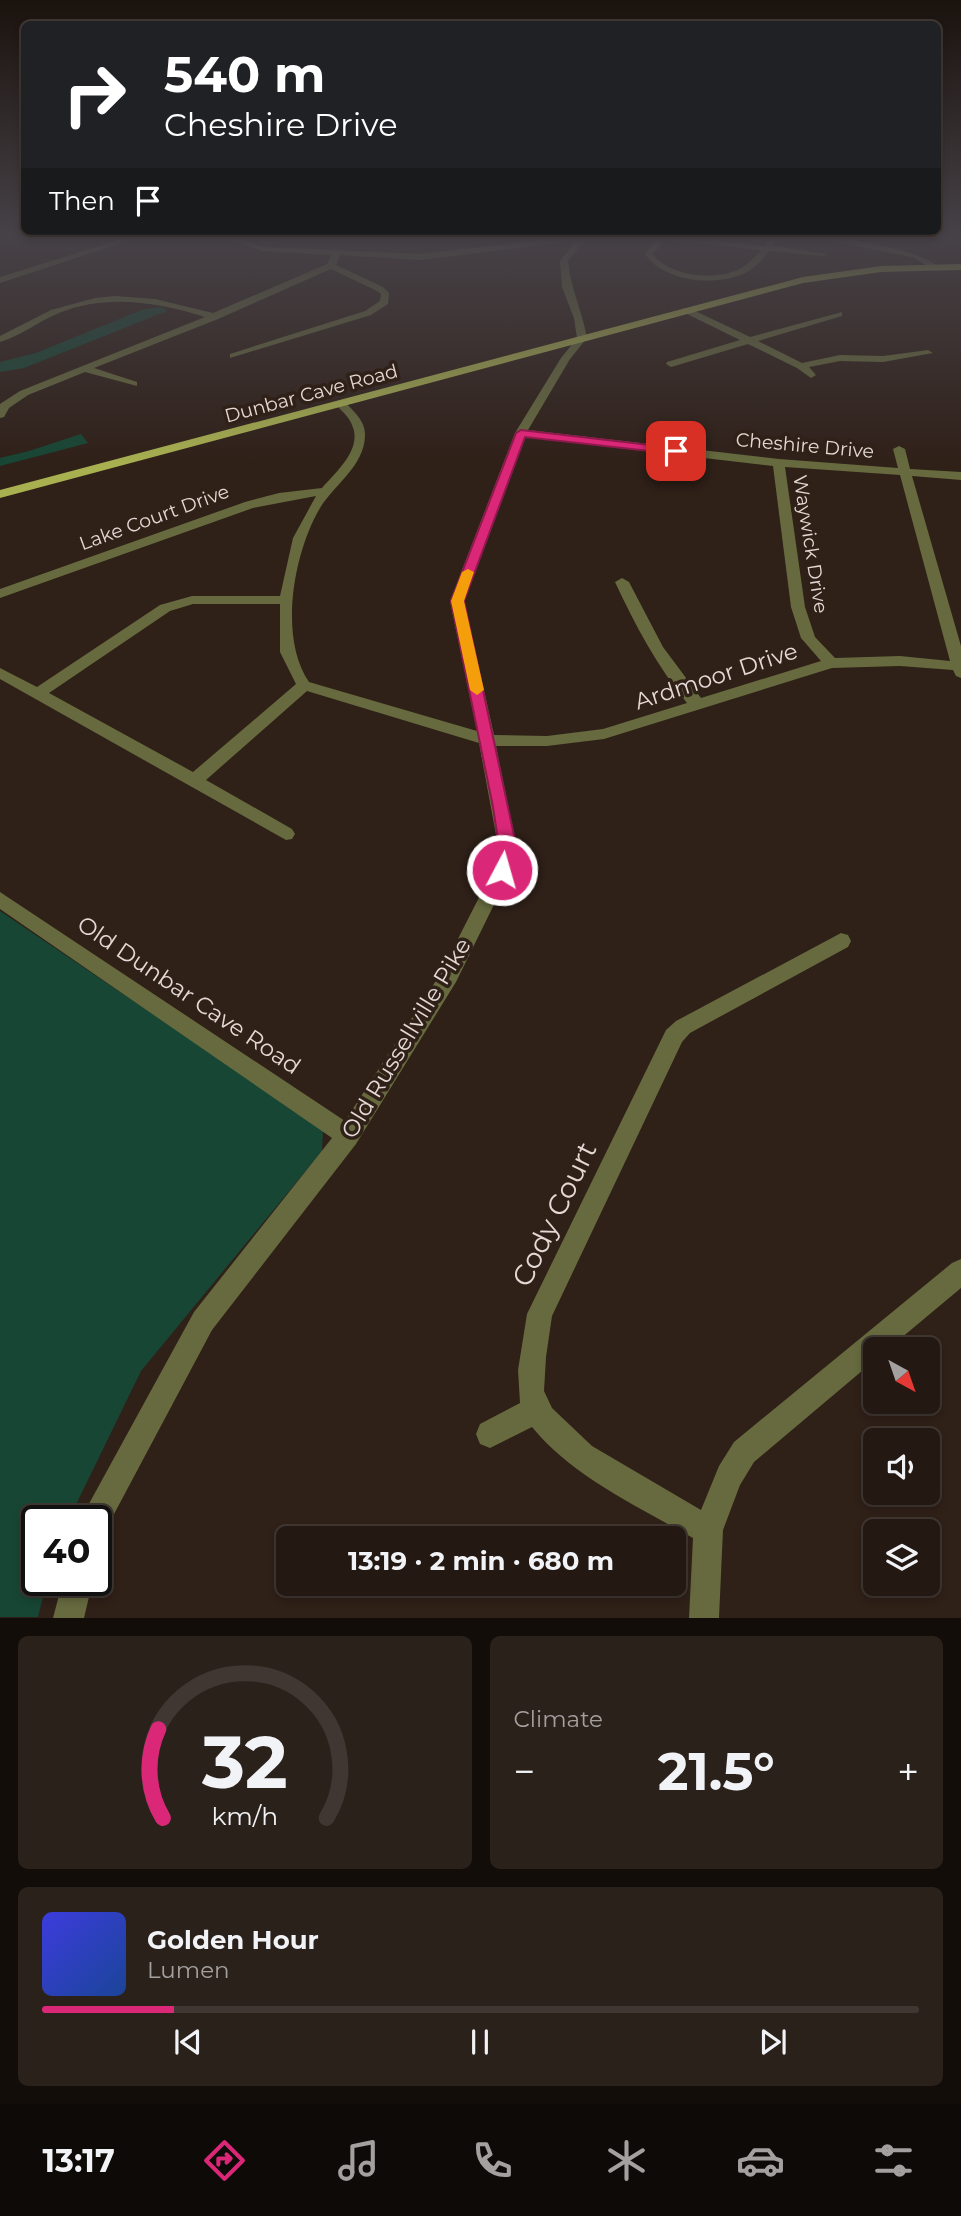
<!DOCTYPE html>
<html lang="en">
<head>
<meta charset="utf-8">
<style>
	:root { --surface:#231812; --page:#2b211b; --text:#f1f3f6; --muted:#a3a09f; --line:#403732; --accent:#db2777 }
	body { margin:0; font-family:Montserrat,sans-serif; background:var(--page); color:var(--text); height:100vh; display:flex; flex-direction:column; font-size:26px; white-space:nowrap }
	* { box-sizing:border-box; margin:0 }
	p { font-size:23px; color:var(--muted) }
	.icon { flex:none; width:38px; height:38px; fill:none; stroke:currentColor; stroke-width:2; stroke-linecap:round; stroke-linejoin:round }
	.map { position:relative; height:1618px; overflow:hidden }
	.panel { display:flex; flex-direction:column; gap:18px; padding:18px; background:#130d0a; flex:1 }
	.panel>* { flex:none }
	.guide { position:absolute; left:21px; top:21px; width:920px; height:214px; border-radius:10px; box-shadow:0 4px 10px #0003,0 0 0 2px var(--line); background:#202124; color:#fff; overflow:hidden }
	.needle { width:46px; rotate:140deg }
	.tools { position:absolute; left:863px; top:1337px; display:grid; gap:14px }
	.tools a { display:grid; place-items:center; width:77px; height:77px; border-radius:10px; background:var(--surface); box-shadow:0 4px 10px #0003,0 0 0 2px var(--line); font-size:35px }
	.speed { position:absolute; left:21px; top:1505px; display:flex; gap:14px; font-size:35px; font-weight:700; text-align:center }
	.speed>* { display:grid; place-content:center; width:91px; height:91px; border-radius:50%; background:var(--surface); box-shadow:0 4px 10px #0003,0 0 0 2px var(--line); line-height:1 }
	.speed .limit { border:4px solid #111; border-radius:10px; background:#fff; color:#111 }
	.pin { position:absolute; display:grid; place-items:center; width:60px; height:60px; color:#fff; margin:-30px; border-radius:14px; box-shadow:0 4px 10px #0006 }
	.me { position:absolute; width:77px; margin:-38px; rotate:6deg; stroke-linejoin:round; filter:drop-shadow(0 0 5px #0008) }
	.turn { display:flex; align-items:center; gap:24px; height:147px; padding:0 28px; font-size:32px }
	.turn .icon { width:91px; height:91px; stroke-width:2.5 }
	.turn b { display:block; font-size:49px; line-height:60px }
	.then { display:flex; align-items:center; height:66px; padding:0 28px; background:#0003; gap:14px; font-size:26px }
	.big { font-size:52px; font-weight:700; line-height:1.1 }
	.panel .tile { flex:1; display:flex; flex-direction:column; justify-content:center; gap:10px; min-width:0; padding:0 24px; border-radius:10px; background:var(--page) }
	.panel .dial { align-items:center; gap:0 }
	.dial svg { height:182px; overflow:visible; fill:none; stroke:var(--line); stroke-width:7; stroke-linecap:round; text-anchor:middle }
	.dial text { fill:var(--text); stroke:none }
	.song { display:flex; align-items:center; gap:21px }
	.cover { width:84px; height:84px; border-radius:10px; background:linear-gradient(135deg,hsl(240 70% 55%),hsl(220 70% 35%)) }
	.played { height:7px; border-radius:4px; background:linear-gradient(90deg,var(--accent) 15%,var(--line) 15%) }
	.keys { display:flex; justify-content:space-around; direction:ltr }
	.heat { display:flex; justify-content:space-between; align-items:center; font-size:38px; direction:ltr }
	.panel .tiles { flex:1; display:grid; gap:18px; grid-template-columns:1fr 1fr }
	.tile:last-child { grid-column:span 2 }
	.trip { position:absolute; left:276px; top:1526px; width:410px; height:70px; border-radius:10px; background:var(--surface); box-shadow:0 4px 10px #0003,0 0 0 2px var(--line); font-weight:700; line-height:70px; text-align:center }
	.tab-bar { display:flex; height:112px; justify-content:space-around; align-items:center; background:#0e0a07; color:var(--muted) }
	.tab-bar .icon { width:49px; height:49px }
	.tab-bar .active { color:var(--accent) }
	.tab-bar b { font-size:32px; color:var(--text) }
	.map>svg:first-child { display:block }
	.green { fill:#184634 }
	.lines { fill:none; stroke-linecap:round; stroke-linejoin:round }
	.minor { fill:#666a3e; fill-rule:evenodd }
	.major { fill:#a8b050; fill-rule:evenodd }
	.route { fill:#db2777; stroke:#8e194d; stroke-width:2 }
	.slow { fill:#f59e0b }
	.labels { text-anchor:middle; stroke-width:7; stroke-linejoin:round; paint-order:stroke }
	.far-street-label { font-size:19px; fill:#e4d9d4; stroke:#2f2018 }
	.street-label { font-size:23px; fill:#e4d9d4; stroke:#2f2018 }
	.near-street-label { font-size:28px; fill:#e4d9d4; stroke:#2f2018 }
</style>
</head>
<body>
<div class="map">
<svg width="961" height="1618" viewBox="0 0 961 1618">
	<rect width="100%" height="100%" fill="#2f2018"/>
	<path class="green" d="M162,307L167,311L24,368L0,372V362L36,353L144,309Z
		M81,434L88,443L0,466V458L29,451Z
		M0,911L323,1129L322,1151L141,1371L68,1521H37V1580H47L38,1617H0Z"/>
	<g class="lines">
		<path class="minor" d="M125,238H137L0,283V277Z
			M227,238H238L263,247L420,254L562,238H587L568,261C571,290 582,310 587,338L570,359L528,430L779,459L898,468L893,449L899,446L905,449L910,469L961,472V480L912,476L961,646V678L956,676L953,670L900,666L832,668L604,739L547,746H496L515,840L511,870L456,982L356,1144L212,1330L105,1531L96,1535V1521H80L85,1511L194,1312L332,1138L0,909V892L345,1121L439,976L493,870L497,840L479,743L307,691L206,780L292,829L295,834L292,839L286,840L0,679V668L37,687L160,605L192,596H280L293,538L316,496L253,508L0,598V589L245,502L279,493L322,488C336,472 363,449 352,425C349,416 340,410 335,403L344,401C353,411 366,421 365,436C364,466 335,484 320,508C294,552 278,637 309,682L477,731L450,601L515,433L561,358L577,338L574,318L562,287L560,261L576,241L420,260L340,255L336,265L383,287L389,293L388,304L371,315L230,358V354L365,311L380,301L381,294L377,291L331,269L218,319L94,368L137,382V386L85,372L28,395L9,408L4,417L0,418V404L20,391L205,317C156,302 107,294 59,313C39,321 21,336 0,342V336L51,310L95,298L115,296L155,299L213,313L327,264L332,255L262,251ZM525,437L773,466L791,607L801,638L821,661L701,698L663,647L629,582L622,578L615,582C635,625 657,666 687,703L603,729L547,736L494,735L464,601ZM785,467L900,475L950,661L900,656L835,658L815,637L805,607ZM193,604H280V652L296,684L193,772L49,693L170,611Z
			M658,238H689L765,246L770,238H778L773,246L827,254L823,256L769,251C763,259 755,268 745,273C715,287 664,282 645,254ZM665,239L668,240L761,250C754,258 746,267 735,271C712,280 668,276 653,254Z
			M815,238C845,237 916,248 939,267L935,270L912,257Z
			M683,308H689L750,337L842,312V316L758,341L802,363L840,355L883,356L928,350L933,353L883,362L840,361L809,367L816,375L811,378L797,368L748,344L671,367L666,364L667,362L740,340L683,312Z
			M841,933L848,935L851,941L848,947L690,1033L682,1042L552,1316L546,1357L544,1391L552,1408L592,1446L701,1510L719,1466L734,1442L952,1263L961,1259V1288L888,1349H875V1360L754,1462L740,1485L723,1530L719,1618H689L693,1538C637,1506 573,1477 532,1427L490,1448L480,1444L476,1434L480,1424L520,1403L518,1370L527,1314L666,1030L676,1021Z
			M63,1580H93L84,1618H53Z"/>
		<path class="major" d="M961,264V270L881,272L803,283L0,498V490L803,277L881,266Z"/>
	</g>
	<linearGradient id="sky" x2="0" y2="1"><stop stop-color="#1a120d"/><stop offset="0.51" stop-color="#474248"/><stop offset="1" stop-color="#474248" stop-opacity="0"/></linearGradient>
	<rect width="961" height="464" fill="url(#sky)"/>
	<path class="route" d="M521,430L676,448L681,451L676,454L525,437L464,601L515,840L511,870L502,876L494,870L498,840L493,807L451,601L516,433Z"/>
	<path class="slow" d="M468,569L474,572L464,601L484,690L477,695L470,690L451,601L462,572Z"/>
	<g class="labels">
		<g class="far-street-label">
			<text transform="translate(311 393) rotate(-15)" y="7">Dunbar Cave Road</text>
			<text transform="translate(805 445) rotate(5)" y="7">Cheshire Drive</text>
			<text transform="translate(154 517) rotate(-20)" y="7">Lake Court Drive</text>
			<text transform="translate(811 544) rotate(81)" y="7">Waywick Drive</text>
		</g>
		<g class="street-label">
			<text transform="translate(716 676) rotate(-18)" y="8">Ardmoor Drive</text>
			<text transform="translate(189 995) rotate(34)" y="8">Old Dunbar Cave Road</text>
			<text transform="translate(406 1038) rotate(-59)" y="8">Old Russellville Pike</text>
		</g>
		<g class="near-street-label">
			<text transform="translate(554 1214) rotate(-64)" y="10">Cody Court</text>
		</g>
	</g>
</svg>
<div class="tools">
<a><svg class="needle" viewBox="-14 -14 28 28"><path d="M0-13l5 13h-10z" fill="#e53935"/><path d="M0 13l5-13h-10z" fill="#a3a09f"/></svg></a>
<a><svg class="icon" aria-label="sound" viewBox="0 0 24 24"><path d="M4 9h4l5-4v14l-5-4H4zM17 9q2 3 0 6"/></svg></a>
<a><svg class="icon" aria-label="layers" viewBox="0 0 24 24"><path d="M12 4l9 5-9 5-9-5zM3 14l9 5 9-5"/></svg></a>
</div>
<div class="speed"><div class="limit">40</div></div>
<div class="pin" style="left:676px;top:451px;background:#d93025"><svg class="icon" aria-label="arrive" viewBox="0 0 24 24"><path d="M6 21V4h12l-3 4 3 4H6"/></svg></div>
<svg class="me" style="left:502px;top:870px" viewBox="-20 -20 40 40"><circle r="17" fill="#db2777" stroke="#fff" stroke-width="3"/><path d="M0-11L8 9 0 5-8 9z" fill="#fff"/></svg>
<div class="trip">13:19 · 2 min · 680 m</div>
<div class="guide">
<div class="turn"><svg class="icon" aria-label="right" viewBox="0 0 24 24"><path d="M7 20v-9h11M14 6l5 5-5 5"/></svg><div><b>540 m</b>Cheshire Drive</div></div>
<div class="then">Then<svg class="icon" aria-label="arrive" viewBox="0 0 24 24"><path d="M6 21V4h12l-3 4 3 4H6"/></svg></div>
</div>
</div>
<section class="panel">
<div class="tiles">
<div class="tile dial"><svg viewBox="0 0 100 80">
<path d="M14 69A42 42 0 1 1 86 69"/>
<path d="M14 69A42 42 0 0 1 12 30" stroke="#db2777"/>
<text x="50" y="56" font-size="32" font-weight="700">32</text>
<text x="50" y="72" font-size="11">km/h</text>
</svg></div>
<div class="tile"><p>Climate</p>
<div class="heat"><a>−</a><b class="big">21.5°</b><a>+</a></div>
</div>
<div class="tile">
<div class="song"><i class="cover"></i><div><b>Golden Hour</b><p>Lumen</p></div></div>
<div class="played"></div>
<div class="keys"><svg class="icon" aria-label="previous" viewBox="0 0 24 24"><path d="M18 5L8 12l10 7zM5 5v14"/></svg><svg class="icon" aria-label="pause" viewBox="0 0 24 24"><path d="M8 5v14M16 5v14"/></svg><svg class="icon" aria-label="next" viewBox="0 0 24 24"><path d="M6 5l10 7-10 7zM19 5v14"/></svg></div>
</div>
</div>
</section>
<nav class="tab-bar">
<b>13:17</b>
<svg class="icon active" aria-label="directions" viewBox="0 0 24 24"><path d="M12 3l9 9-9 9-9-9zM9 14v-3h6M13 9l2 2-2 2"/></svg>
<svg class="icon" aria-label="music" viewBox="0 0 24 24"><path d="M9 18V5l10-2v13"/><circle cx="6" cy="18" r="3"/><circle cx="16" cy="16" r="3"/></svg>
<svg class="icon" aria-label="phone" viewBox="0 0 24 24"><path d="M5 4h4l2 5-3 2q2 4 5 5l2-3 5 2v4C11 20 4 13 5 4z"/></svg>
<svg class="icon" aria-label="climate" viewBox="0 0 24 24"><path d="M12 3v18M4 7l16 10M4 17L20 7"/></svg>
<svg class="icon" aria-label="car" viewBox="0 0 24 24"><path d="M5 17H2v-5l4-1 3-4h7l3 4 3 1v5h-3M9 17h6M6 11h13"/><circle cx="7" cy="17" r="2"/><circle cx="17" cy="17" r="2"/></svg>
<svg class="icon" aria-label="filters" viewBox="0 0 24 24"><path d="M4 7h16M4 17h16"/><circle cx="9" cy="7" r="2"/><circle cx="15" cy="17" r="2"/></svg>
</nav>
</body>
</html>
